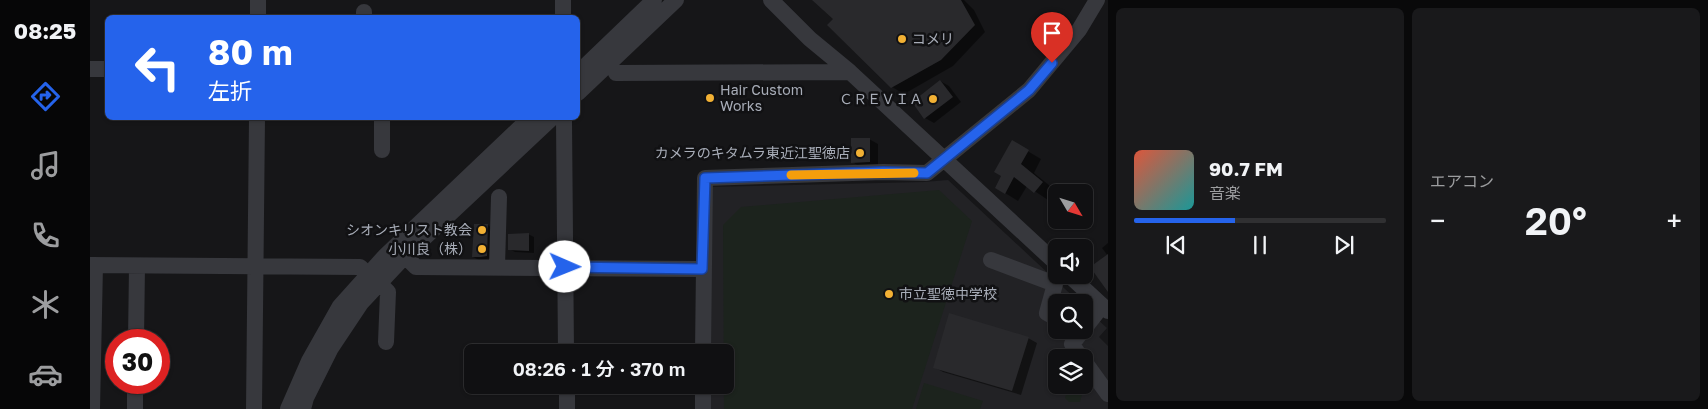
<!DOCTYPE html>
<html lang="ja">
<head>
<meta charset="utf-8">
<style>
	:root { --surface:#101012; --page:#19191b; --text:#f1f3f6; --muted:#9c9d9f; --line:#303032; --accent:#2563eb }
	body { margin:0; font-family:"Golos Text","Noto Sans JP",sans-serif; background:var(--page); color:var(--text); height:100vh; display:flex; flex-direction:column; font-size:19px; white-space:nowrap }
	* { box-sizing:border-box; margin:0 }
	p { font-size:16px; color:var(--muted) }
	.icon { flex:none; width:28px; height:28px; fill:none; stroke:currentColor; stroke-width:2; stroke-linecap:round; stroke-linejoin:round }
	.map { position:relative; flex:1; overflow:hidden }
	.sheet { display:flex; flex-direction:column; gap:8px; padding:8px; background:#09090a; width:600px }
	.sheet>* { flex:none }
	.hud { position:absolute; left:15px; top:15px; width:475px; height:105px; border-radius:8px; box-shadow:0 1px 4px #0004,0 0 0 1px var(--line); background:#2563eb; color:#fff; overflow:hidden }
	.needle { width:32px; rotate:128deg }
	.buttons { position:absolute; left:958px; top:184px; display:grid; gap:10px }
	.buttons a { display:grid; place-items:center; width:45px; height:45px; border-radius:8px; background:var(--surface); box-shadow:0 1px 4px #0004,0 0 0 1px var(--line); font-size:25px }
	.speed { position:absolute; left:15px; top:329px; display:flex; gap:10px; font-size:25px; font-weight:700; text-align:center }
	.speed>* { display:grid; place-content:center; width:65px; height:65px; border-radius:50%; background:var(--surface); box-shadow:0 1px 4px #0004,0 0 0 1px var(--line); line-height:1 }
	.speed .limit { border:8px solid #d22; background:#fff; color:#111 }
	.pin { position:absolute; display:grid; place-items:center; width:42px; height:42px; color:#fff; margin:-51px -21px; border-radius:50% 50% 50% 0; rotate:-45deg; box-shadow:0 0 5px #0007 }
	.pin .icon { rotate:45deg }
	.me { position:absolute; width:55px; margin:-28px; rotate:91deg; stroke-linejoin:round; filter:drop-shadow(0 0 4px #0008) }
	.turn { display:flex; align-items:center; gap:18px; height:105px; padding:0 20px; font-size:22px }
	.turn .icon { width:65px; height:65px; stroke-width:2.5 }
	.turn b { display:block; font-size:35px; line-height:42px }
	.big { font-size:38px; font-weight:600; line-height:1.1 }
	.sheet .widget { flex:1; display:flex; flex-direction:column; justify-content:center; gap:8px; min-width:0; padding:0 18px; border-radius:8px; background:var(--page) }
	.song { display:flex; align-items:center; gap:15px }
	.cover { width:60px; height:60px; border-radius:8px; background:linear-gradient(135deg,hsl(10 70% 55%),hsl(180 70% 35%)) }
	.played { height:5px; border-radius:2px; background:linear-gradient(90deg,var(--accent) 40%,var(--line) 40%) }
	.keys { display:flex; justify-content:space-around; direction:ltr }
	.heat { display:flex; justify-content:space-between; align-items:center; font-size:28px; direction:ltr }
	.sheet .tiles { flex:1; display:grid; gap:8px; grid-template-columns:repeat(2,1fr) }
	.trip { position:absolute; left:374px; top:344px; width:270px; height:50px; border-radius:8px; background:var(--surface); box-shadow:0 1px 4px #0004,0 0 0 1px var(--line); font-weight:600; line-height:50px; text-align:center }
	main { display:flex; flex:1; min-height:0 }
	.tab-bar { display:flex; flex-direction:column; width:90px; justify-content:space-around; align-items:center; background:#060607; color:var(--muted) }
	.tab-bar .icon { width:35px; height:35px }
	.tab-bar .current { color:var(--accent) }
	.tab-bar b { font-size:22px; color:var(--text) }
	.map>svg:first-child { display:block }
	.built { fill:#222225; fill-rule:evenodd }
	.green { fill:#1c231d }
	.shadow { fill:#0007 }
	.building { fill:#29292c }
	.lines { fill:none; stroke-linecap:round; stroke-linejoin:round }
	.minor { stroke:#37383d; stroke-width:16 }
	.route-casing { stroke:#184099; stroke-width:12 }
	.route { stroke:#2563eb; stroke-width:9 }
	.slow { stroke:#f59e0b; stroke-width:9 }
	.poi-dot { fill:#f2b134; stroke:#111113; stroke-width:2 }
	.labels { text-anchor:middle; stroke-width:5; stroke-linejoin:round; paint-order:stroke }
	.poi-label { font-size:14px; fill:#a8adb8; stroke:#111113; text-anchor:end }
</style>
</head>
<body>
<main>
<nav class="tab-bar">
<b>08:25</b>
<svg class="icon current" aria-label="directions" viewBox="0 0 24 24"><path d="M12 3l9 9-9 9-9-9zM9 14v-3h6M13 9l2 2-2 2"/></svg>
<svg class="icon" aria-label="music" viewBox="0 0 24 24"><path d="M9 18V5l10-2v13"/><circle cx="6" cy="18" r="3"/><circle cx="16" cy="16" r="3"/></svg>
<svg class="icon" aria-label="phone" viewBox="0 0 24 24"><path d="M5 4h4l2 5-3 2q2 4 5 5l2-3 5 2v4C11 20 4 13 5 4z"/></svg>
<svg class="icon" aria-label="climate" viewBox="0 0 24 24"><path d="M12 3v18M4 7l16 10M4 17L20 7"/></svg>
<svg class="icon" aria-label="car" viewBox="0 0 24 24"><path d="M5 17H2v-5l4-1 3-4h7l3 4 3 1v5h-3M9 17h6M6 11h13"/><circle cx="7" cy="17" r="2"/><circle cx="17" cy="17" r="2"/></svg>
</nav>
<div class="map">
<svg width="1018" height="409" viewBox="0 0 1018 409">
	<rect width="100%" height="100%" fill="#161618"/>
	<path class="built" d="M858,180L989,302H966V330H994V307L1017,328L1009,337L1018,346V409H618V385H635V352H618V187L834,182ZM966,358H994V385H966Z"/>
	<path class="green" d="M849,190L882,221L822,409H634L633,225L651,207Z
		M994,374L996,378L990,402H979L975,398L979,385H994Z
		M834,383L893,401L890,409H826Z"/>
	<path class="shadow" d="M724,0H874L884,10L895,32L863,66L814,94L802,87L738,25L745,19Z
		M850,81L859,86L871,102L844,123L835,118Z
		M779,139L788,144V167H771L762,162Z
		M922,142L951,159L944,173L965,190L958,200L937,186L928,201L915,193L912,176Z
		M398,225L403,229V258L389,260L383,257Z
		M438,234L444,237V253L425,252L419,249Z
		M1018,243V290L1001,268L1018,256L1012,248Z
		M938,338L947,343L931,395L853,372L844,367Z"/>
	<path class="building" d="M722,0H871L885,25L851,60L801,88L737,25L743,19Z
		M850,80L863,97L834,119L822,102Z
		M761,138H780V162L761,163Z
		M922,140L939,150L931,164L953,182L944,193L924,177L915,194L905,188L911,176L904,172Z
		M384,224H398L397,256L391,257H382Z
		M439,233V251L418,250V234Z
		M1018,254V292L1000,267Z
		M859,313L939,337L922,391L843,368Z"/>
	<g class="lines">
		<path class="minor" d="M681,0L720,39L760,72L966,263
			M168,18V0
			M274,18V12
			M473,18V0
			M0,69H18
			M488,73L564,0
			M526,73L760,72
			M488,93L586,0
			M292,118V150
			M471,118L474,121L476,352
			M315,256L326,267L612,269
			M901,260L965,284L957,313L966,318
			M0,265L270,267L279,275
			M407,266L409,197
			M979,275L1018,311
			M289,283L298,292L296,342
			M994,329L1012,306
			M46,340L47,266
			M613,352L615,178L793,172L837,173L939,90L989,30L1007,0
			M991,358L982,344L993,330
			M994,361L1018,394
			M477,385V409
			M613,385V409
			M2,409L5,265
			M45,409V382
			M164,409L167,118
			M198,409L219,361L250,306L295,256L440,118
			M213,409L216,398L241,348L271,303L315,256L462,118"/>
	</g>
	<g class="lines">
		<g class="route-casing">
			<path id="route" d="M475,267L612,269L615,178L793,172L837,173L939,90L962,63"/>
		</g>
		<use href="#route" class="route"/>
		<path class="slow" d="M701,175L824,173"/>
	</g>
	<g class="poi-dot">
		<circle cx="812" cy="39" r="5"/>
		<circle cx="620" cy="98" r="5"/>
		<circle cx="843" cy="99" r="5"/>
		<circle cx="770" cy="153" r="5"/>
		<circle cx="392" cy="230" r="5"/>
		<circle cx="392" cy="249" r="5"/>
		<circle cx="799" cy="294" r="5"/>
	</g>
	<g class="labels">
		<g class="poi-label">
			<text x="822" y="44" text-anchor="start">コメリ</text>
			<text x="630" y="95" text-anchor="start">Hair Custom<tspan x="630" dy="16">Works</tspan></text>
			<text x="833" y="104">ＣＲＥＶＩＡ</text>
			<text x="760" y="158">カメラのキタムラ東近江聖徳店</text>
			<text x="382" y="235">シオンキリスト教会</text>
			<text x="382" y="254">小川良（株）</text>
			<text x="809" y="299" text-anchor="start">市立聖徳中学校</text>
		</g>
	</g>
</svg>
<div class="buttons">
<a><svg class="needle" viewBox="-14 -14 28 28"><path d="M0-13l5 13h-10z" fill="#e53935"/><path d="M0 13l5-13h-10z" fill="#9c9d9f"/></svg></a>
<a><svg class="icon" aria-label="sound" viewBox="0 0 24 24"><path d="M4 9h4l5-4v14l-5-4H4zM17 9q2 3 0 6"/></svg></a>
<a><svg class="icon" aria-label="search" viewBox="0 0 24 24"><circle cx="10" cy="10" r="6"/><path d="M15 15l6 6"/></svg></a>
<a><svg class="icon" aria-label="layers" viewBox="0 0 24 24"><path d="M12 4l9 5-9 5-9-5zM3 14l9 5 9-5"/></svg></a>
</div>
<div class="speed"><div class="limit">30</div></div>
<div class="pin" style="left:962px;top:63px;background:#d93025"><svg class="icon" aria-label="arrive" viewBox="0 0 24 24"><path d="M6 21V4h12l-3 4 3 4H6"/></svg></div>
<svg class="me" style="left:475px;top:267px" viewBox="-20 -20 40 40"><circle r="19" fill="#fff"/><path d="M0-13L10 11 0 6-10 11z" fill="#2563eb"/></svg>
<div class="trip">08:26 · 1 分 · 370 m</div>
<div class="hud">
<div class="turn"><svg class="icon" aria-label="left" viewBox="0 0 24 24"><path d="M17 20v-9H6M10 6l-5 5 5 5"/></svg><div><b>80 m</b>左折</div></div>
</div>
</div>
<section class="sheet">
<div class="tiles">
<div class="widget">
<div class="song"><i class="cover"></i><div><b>90.7 FM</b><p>音楽</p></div></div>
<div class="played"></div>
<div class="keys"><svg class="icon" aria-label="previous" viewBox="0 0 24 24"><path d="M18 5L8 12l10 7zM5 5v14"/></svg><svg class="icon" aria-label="pause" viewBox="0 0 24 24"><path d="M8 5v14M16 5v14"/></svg><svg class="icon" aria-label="next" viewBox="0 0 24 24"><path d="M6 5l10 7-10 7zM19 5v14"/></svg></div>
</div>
<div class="widget"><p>エアコン</p>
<div class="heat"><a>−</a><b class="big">20°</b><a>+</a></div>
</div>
</div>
</section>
</main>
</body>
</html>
